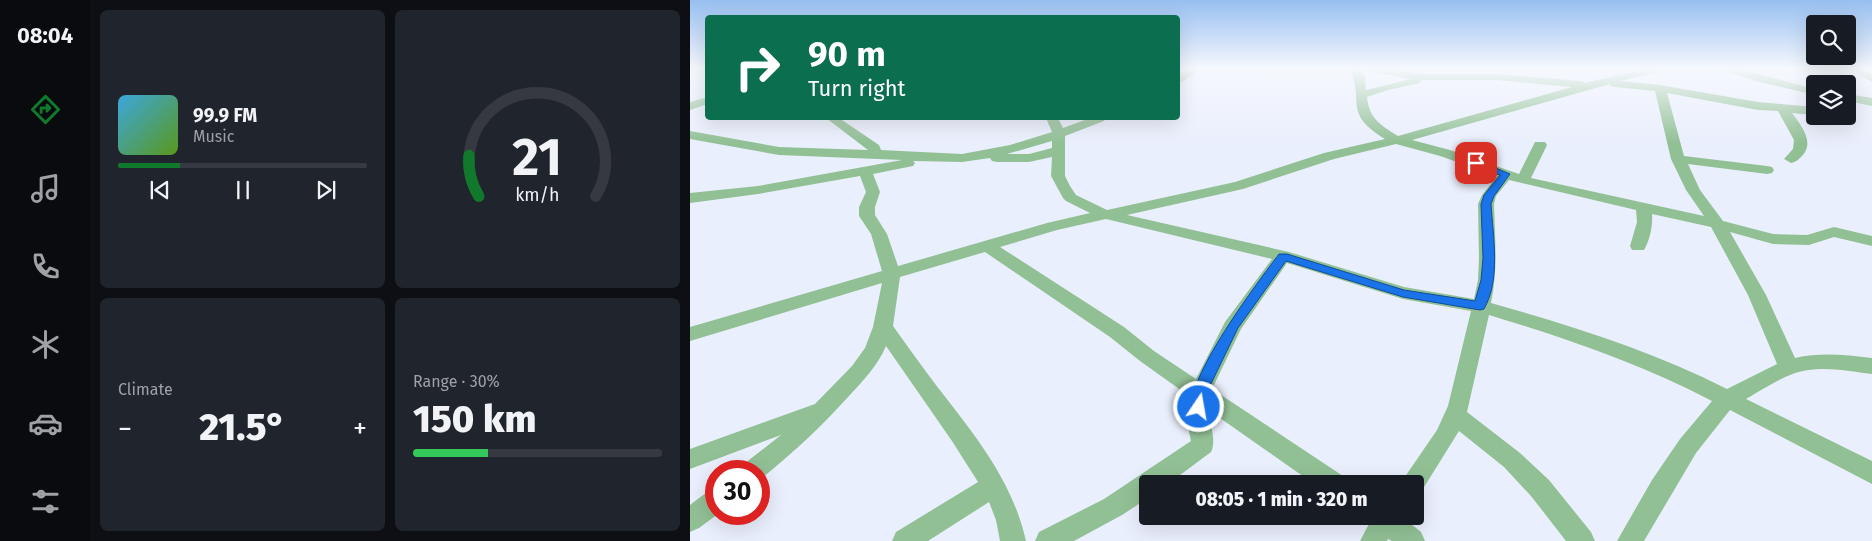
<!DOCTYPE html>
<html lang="en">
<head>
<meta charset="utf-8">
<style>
	:root { --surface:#171b24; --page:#20242c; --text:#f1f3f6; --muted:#9ea1a6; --line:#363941; --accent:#10792c }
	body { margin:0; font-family:"Fira Sans",sans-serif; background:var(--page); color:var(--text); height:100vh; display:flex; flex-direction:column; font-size:19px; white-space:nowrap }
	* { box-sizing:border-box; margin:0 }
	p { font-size:16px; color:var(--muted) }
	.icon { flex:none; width:28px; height:28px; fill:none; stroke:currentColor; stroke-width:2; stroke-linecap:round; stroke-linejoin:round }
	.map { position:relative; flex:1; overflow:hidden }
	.drawer { display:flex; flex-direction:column; gap:10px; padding:10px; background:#0d0f14; width:600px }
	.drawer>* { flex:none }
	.guide { position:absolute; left:15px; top:15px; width:475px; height:105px; border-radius:5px; box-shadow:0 5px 20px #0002; background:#0b6e4f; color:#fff; overflow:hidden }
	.buttons { position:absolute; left:1116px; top:15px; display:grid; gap:10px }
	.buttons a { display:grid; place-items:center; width:50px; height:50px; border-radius:5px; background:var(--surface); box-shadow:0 5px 20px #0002; font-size:25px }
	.speed { position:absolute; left:15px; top:460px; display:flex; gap:10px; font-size:25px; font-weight:700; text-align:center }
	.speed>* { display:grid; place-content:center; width:65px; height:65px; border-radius:50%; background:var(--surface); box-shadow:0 5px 20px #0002; line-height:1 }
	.speed .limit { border:8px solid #d22; background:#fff; color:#111 }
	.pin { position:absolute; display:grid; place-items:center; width:42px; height:42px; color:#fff; margin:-21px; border-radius:10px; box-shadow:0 2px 8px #0006 }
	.me { position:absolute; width:55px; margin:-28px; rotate:12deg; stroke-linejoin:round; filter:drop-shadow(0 0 4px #0008) }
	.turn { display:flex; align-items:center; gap:18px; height:105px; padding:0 20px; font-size:22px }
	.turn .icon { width:65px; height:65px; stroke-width:2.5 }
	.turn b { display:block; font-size:35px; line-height:42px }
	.big { font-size:38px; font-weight:800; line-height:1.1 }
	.drawer .tile { flex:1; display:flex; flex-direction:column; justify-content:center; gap:8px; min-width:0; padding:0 18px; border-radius:8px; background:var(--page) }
	.drawer .dial { align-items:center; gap:0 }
	.dial svg { height:130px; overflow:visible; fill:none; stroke:var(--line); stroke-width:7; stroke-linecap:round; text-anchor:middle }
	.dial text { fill:var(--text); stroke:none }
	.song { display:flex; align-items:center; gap:15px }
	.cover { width:60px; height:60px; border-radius:8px; background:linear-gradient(135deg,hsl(200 70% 55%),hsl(90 70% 35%)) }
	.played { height:5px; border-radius:2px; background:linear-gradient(90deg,var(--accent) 25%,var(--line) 25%) }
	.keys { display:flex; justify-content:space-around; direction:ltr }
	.heat { display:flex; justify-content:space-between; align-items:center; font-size:28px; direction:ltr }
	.charge { height:8px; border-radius:4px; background:linear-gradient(90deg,#34c759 30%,var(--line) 0) }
	.drawer .tiles { flex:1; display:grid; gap:10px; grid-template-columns:repeat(2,1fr) }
	.trip { position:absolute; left:449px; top:475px; width:285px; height:50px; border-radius:5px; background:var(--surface); box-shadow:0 5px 20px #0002; font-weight:800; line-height:50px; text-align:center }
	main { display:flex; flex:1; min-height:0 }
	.menu { display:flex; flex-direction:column; width:90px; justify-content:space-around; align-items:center; background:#090b0e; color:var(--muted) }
	.menu .icon { width:35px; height:35px }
	.menu .selected { color:var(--accent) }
	.menu b { font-size:22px; color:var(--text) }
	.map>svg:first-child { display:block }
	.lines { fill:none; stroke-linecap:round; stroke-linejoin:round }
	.minor { fill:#92c095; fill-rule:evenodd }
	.route { fill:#1a73e8; stroke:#114b97 }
</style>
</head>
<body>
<main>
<nav class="menu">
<b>08:04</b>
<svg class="icon selected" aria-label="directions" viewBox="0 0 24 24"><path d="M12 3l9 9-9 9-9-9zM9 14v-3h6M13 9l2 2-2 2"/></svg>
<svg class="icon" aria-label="music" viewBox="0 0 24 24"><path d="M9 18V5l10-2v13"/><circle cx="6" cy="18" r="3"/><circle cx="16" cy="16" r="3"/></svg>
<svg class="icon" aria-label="phone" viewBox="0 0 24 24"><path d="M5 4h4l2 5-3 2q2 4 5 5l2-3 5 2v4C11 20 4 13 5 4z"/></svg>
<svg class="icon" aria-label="climate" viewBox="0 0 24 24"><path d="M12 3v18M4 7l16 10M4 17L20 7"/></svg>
<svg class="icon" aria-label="car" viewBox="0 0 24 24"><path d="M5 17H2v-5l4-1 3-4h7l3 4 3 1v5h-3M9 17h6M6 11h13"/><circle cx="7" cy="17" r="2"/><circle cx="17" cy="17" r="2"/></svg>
<svg class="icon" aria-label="filters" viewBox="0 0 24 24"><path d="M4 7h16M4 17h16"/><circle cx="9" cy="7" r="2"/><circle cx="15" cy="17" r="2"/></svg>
</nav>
<section class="drawer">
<div class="tiles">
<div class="tile">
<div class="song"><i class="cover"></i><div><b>99.9 FM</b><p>Music</p></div></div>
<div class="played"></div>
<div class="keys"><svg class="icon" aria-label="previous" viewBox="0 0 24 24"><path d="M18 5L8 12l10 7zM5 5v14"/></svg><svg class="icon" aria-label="pause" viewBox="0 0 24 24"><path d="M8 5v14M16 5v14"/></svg><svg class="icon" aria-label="next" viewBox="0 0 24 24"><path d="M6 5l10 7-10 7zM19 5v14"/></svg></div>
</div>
<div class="tile dial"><svg viewBox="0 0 100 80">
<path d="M14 69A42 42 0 1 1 86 69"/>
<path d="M14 69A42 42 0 0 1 8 44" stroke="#10792c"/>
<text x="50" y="56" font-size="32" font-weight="700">21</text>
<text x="50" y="72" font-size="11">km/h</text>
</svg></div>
<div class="tile"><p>Climate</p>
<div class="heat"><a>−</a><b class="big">21.5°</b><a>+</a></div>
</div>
<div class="tile"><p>Range · 30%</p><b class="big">150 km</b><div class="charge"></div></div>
</div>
</section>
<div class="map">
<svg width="1182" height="541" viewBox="0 0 1182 541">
	<rect width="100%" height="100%" fill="#eaeffd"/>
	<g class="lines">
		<path class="minor" d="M500,68H512L492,82L488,83V75Z
			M659,68H669L675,77L676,90L721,79L677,71L672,68H694L731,74H807L890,81L895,83L959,68H976L975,70L930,81L970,85L1068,102L1125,107V115L1102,113C1111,125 1126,143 1111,157C1108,160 1106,162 1101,163L1094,159L1103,149L1104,140L1088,111L1068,110L977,93L994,156L1077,166L1082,167L1084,170L1082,173L1077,174L998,164L1010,190L1033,221L1083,234L1117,235L1144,227L1182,236V246L1144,237L1119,245L1083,244L1040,232L1076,295L1105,358C1131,352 1156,355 1182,358V374C1157,371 1129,365 1105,373C1088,379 1072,390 1056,399L1182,461V484L1040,410L1006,453L954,541H927L962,480L990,439L1022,401C951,364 875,338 799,315L777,412L830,453L859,480L901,532L905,541H876L841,496L814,467L769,431L731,492L725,494V484H710L747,430L758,406L781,311L713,299L597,263L551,329L522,389L653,476L656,484H624L520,411C519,424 527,440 521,452L478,484H458V498L432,515L384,541H345L349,532L414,499L501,441L497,422L499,396L450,361L420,337L295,252L210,277L203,326C218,347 233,368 249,389C285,435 323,482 336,541H310L306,520L299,502L238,541H202L206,532L288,482L262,441L196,346C188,365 173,381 159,396C131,427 104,452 72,478L69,479V471H51L54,464L91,435L0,469V449L125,404L162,366L175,348L183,327L192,283L0,341V327L192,271L181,234L169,216V207L176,192L170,176L68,194L0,203V193L68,186L212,160L89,155L0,139V131L89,147L178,150L136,118H149L189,145L191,150L272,154L320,145L362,132L356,118H368L373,128L400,118H416L414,121L375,136V176L380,186L386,195L417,210L545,182L634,153L695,139C651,112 676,101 659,68ZM731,80H807L882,87L708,136C690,125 679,118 677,97L698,90L730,83ZM920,84L921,86L925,87L965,91L981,159L996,190L1014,216L841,178L857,145L855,142H845L829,174L760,150L722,140ZM362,141V148L339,154H317ZM706,144L750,156L807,176L792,195L788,204L789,258L788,280L784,299L714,287L599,252L437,215L553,189L644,159ZM362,157L361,176L373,198L376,201L400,213L357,223L208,266L197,234L185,215V207L190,192L183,174L223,166L225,163L223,161L272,162L300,158L302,161L307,162H339ZM819,180L946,210L947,222L940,246L942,250H954C960,240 963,225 962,214L1021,227L1058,295L1087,364L1037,389C962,351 882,326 801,303C808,270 805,238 804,204L806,196ZM416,219L582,259L535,322L506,379L464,351L434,327L310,247L367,230Z
			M1031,68H1046L1125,89V95L1066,81L1032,70Z
			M1158,68H1170L1182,74V82Z
			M1158,94L1182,98V106L1158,101Z
			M18,97V104L0,110V102Z
			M26,489L28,514L9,528L0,532V505L17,492Z
			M677,516H711L731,532L735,541H702L698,539L697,541H670L680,522Z"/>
	</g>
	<linearGradient id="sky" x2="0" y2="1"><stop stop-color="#97bff0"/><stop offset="0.48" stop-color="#f6f8fe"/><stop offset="1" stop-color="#f6f8fe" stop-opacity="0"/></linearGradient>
	<rect width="1182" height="143" fill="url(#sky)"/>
	<path class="route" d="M782,161H789L820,174L804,196L801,204C803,237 811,279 794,309L790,310L713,297L596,261L548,328L517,392L514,411L509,413L504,411C490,384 571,278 589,254H597L714,290L785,301L791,280L793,258L791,204L794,195L810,175L782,165Z"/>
</svg>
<div class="buttons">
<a><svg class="icon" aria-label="search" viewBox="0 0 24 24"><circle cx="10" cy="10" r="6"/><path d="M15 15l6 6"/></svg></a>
<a><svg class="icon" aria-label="layers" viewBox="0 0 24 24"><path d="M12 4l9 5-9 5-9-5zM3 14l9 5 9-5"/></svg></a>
</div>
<div class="speed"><div class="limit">30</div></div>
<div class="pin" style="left:786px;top:163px;background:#d93025"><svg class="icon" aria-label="arrive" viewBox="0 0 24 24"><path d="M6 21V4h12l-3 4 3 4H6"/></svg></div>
<svg class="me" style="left:509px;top:407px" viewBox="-20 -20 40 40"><circle r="17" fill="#1a73e8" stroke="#fff" stroke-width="3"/><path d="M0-11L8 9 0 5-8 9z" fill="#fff"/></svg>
<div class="trip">08:05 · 1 min · 320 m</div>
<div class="guide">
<div class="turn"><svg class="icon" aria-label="right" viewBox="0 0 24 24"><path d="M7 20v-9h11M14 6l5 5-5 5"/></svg><div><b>90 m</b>Turn right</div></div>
</div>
</div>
</main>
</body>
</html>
